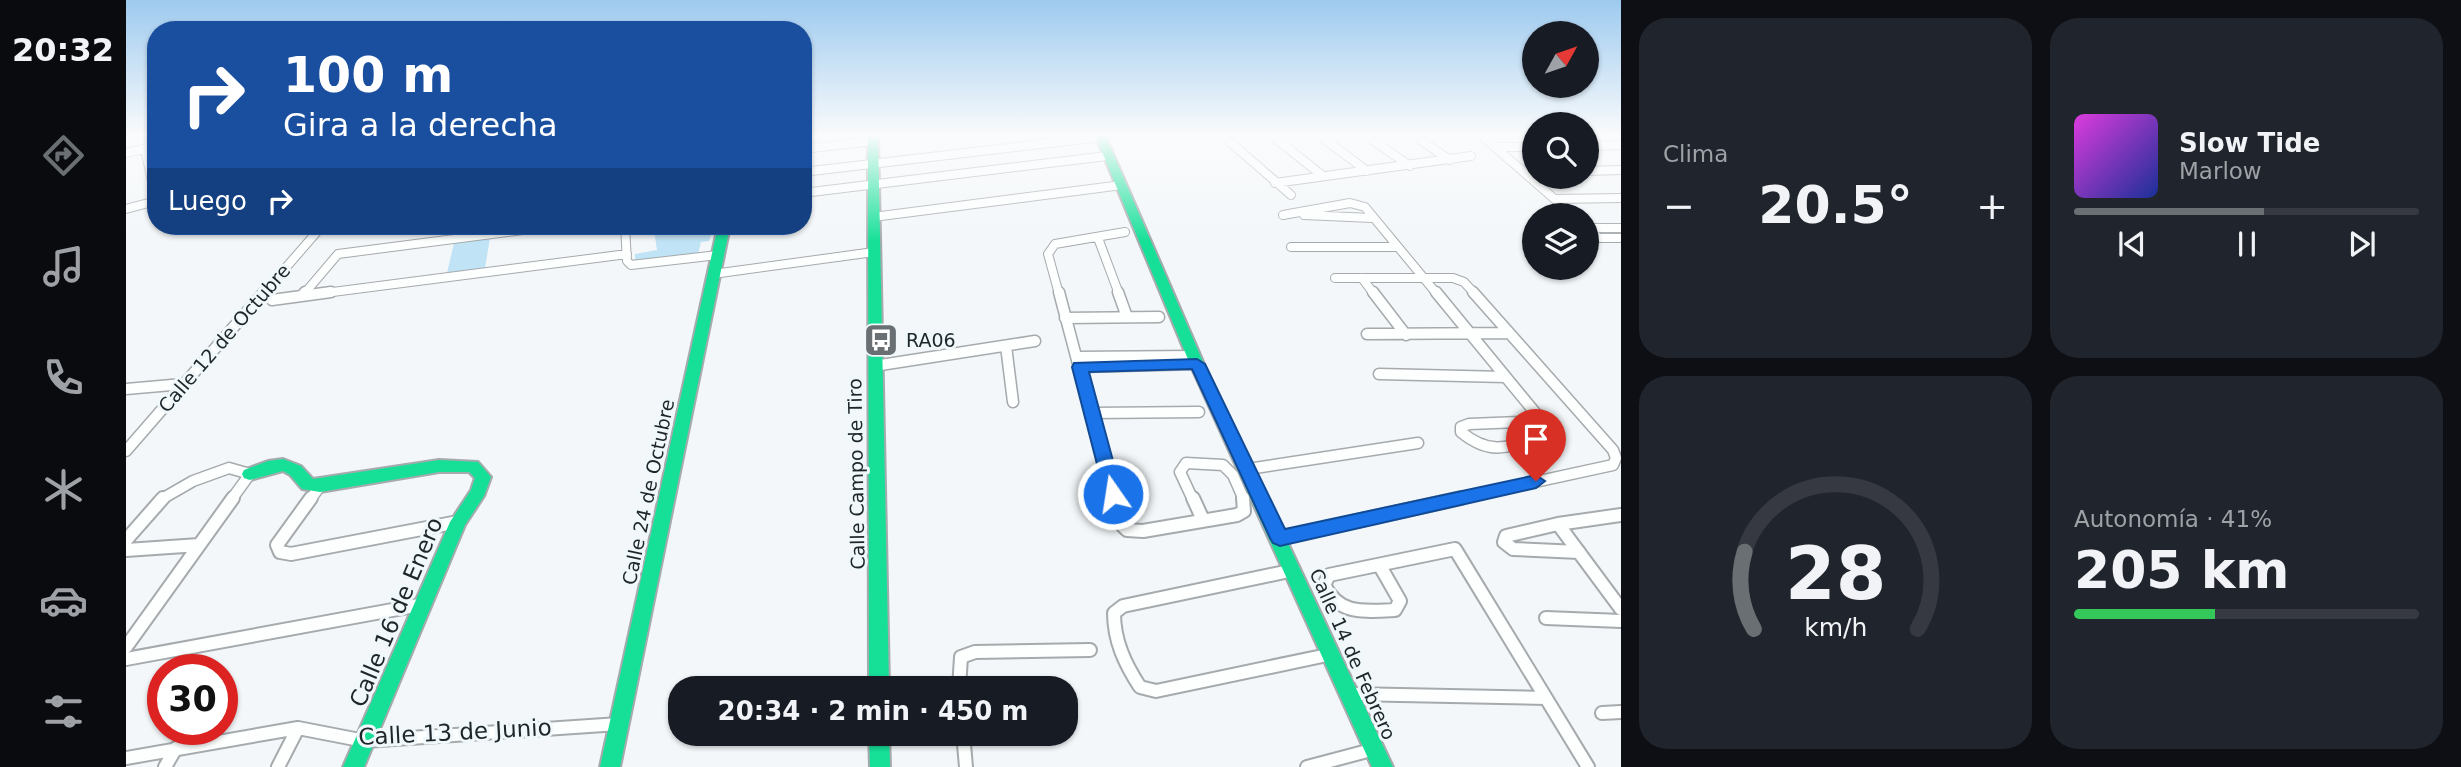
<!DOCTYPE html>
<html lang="es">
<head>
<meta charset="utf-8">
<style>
	:root { --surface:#171b24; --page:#20242c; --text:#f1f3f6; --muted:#9ea1a6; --line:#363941; --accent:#696f72 }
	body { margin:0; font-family:"DejaVu Sans",sans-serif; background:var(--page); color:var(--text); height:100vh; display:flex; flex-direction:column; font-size:26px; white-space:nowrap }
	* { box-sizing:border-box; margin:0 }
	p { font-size:23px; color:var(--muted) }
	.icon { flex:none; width:38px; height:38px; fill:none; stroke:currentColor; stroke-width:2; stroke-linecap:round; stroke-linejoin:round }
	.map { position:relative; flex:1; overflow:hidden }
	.sheet { display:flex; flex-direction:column; gap:18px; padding:18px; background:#0d0f14; width:840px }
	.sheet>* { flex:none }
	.top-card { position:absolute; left:21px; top:21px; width:665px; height:214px; border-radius:28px; box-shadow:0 2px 5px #0004; background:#1a4fa0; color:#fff; overflow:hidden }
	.needle { width:46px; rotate:50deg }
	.controls { position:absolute; left:1396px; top:21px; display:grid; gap:14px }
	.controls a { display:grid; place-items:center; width:77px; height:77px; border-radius:50%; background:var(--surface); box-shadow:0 2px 5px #0004; font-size:35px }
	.speed { position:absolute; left:21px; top:654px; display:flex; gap:14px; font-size:35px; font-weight:700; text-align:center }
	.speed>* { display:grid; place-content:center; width:91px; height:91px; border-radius:50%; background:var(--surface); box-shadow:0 2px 5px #0004; line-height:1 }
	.speed .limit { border:10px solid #d22; background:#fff; color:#111 }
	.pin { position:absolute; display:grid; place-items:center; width:60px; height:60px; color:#fff; margin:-72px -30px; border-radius:50% 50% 50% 0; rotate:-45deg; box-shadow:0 0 7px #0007 }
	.pin .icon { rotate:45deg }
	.me { position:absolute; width:77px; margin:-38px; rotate:347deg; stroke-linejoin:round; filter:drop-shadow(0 0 5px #0008) }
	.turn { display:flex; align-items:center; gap:24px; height:147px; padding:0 21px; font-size:32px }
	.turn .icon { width:91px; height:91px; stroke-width:2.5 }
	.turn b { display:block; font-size:49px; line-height:60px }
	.then { display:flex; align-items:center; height:66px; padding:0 21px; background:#0003; gap:14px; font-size:26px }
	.big { font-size:52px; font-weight:700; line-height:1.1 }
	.sheet .tile { flex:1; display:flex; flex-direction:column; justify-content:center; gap:10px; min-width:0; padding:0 24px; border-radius:28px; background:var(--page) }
	.sheet .dial { align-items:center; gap:0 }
	.dial svg { height:182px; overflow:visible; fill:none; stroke:var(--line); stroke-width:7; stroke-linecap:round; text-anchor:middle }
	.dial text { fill:var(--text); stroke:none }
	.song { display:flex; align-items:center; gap:21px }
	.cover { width:84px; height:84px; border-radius:10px; background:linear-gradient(135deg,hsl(300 70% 55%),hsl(230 70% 35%)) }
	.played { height:7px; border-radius:4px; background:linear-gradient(90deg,var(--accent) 55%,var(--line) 55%) }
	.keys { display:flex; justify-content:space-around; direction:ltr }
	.heat { display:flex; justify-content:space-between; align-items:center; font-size:38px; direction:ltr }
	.charge { height:10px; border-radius:5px; background:linear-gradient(90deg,#34c759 41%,var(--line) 0) }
	.sheet .tiles { flex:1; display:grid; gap:18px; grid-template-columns:repeat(2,1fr) }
	.trip { position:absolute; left:542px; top:676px; width:410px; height:70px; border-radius:28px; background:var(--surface); box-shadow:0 2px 5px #0004; font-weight:700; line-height:70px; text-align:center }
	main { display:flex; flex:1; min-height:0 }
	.dock { display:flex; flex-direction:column; width:126px; justify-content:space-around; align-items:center; background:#090b0e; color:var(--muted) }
	.dock .icon { width:49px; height:49px }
	.dock .selected { color:var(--accent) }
	.dock b { font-size:32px; color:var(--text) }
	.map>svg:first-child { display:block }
	.green { fill:#c0e3f5 }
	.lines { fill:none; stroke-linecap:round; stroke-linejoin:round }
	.street-far2-casing { stroke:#a5aaad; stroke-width:10 }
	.street-far1-casing { stroke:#a5aaad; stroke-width:13 }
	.street-casing { stroke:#a5aaad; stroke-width:16 }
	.fast-casing { stroke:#a5aaad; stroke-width:4 }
	.street-far2 { stroke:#fdfefe; stroke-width:8 }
	.street-far1 { stroke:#fdfefe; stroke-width:10 }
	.street { stroke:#fdfefe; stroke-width:12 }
	.fast { fill:#16e098; fill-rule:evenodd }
	.route { fill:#1a73e8; stroke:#114b97; stroke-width:2 }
	.labels { text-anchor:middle; stroke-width:6; stroke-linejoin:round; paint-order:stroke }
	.street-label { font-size:19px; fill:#1f262a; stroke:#f0f8fc }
	.poi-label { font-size:19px; fill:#1f262a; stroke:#f0f8fc; text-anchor:start }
	.near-street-label { font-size:23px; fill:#1f262a; stroke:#f0f8fc }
</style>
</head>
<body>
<main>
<nav class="dock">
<b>20:32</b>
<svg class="icon selected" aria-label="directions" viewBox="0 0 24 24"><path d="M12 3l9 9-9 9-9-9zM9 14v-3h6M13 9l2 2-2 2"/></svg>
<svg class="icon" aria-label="music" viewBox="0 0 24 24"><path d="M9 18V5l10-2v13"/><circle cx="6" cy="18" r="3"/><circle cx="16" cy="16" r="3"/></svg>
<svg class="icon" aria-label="phone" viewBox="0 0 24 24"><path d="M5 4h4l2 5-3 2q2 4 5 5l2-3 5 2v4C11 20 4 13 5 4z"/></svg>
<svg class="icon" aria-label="climate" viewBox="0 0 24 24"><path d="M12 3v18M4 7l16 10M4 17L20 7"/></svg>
<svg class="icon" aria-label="car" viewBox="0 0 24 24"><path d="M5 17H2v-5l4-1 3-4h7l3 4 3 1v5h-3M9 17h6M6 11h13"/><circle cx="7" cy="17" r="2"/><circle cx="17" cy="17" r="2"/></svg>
<svg class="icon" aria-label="filters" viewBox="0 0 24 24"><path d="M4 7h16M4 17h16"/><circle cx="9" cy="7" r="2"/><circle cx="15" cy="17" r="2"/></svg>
</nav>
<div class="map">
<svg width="1495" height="767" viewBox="0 0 1495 767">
	<rect width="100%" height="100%" fill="#f3f7f9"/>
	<path class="green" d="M559,226H588L583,241L575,242L572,254L509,262V254L531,250L528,230Z
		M364,238L359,268L321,273L328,243Z"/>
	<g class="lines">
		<g class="street-far2-casing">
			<path id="street-far2" d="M1096,135L1165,195
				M1145,135L1197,176
				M1193,135L1241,171
				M1239,135L1284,166
				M1287,135L1324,160
				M1355,135L1447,215
				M1461,146L1495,145
				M1370,147H1409
				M19,149L30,200
				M677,149L746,141
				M0,153L30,146
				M1461,171L1495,170
				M677,172L974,137
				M1149,183L1345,156
				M677,193L981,156
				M1429,199L1495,198
				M0,209L30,201
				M1157,215L1224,203L1239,207L1311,294
				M1178,215L1246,218
				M747,217L996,185
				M499,226L501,261L505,265L592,255
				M1461,228H1495
				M1461,229L1473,238H1495
				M972,238L993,294
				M1165,247H1271
				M587,274L748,252
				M1209,278H1327L1338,282L1349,294
				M1236,278L1248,294
				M137,294L196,226
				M178,294L212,254L428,226
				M191,294L501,254
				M933,294L922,254L929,244L999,232"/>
		</g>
		<g class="street-far1-casing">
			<path id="street-far1" d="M933,292L988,500
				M992,292L1001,317
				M1247,292L1280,335
				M1310,292L1416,421
				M1347,292L1487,450L1490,458
				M176,296L179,292
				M146,300L205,292
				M939,318L1033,317
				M1241,334L1382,333
				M880,346L887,402
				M952,357L1068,356
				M748,366L909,341
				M954,367L1071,364
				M1253,374L1379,377
				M0,389L57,384
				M967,413L1073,412
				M1416,421L1419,434C1384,446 1367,458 1335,432V427L1343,424Z
				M0,451L138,292
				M1122,469L1292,443
				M34,500L67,481L103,468L124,474L105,500
				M184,500L194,486
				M1067,500L1054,472L1060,463L1097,465L1107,475L1118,500
				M1327,500L1487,465L1490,458"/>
		</g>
		<g class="street-casing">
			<path id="street" d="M185,498L151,545L154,552L165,554L332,522
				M987,498L993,522L1001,530L1017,531L1111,515L1118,511L1117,498
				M1067,498L1077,520
				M1432,524L1495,609
				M1154,538L1335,498
				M0,540L37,498
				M0,550L73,545
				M1453,552L1387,549L1378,542L1380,536L1432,524L1495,515
				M1254,566L1274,601L1269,610C1238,611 1214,616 1198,585L1203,575L1329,549L1462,767
				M1168,570L997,606L988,613C988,641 999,664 1014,687L1030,691L1206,654
				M1420,618L1495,621
				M0,647L107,498
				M0,659L299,604
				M833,688L835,657L849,652L964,650
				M1224,694L1420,698
				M1476,713L1495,712
				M837,733L840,767
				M0,758L172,728L239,741L493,724
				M39,767L50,748
				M152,767L172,728
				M1181,767L1249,749"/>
		</g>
		<g class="fast-casing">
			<path id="fast" d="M742,135H752L763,688H743Z
				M969,135H979L1078,364L1267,767H1246L1064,364Z
				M592,226H604L494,767H474Z
				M157,459L175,466L187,479L313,460L352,462L365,477L358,496L339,525L238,767H217L324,522L345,490L349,478L343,472H313L194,492L176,489L164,475L157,471L124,480L118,478L116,474L118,470L142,461Z
				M743,733H763L764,767H744Z"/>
		</g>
		<use href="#street-far2" class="street-far2"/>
		<use href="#street-far1" class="street-far1"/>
		<use href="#street" class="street"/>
		<use href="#fast" class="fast"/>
	</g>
	<linearGradient id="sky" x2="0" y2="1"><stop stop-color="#9ecaef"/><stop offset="0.56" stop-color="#fafbfc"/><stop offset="1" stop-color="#fafbfc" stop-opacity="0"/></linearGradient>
	<rect width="1495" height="242" fill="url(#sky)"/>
	<path class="route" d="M1071,359L1079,364L1159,529L1410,475L1419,481L1410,488L1154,546L1147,543L1144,538L1066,369L963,372L996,494L993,499H980L946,367L948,363Z"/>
	<defs>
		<g id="bus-square" transform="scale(1.75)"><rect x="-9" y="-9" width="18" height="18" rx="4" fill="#696f72" stroke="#f0f8fc"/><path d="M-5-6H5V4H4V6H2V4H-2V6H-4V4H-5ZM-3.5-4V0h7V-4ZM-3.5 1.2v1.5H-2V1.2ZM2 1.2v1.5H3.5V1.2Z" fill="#fff"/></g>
	</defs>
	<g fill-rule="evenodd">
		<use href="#bus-square" x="755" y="340"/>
	</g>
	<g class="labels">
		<g class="street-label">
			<text transform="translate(98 338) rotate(-49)" y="7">Calle 12 de Octubre</text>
			<text transform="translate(730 474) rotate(-91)" y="7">Calle Campo de Tiro</text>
			<text transform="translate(522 492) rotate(-78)" y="7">Calle 24 de Octubre</text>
			<text transform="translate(1227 654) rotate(66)" y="7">Calle 14 de Febrero</text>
		</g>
		<g class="poi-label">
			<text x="780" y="347">RA06</text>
		</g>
		<g class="near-street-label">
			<text transform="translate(270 612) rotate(-67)" y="8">Calle 16 de Enero</text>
			<text transform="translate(329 732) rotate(-3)" y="8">Calle 13 de Junio</text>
		</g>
	</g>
</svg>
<div class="controls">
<a><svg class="needle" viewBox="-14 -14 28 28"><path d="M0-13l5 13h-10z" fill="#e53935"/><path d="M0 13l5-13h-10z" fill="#9ea1a6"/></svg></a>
<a><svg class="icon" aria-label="search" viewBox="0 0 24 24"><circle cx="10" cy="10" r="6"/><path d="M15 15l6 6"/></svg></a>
<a><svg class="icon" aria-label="layers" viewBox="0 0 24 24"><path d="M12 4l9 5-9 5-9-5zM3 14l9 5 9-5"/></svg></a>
</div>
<div class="speed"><div class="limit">30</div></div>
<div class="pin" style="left:1410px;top:481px;background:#d93025"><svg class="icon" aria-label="arrive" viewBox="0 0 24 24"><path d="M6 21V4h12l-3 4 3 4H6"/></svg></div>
<svg class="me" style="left:987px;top:494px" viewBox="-20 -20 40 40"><circle r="17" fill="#1a73e8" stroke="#fff" stroke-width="3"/><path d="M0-11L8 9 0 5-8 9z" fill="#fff"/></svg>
<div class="trip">20:34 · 2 min · 450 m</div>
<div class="top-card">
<div class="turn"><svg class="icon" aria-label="right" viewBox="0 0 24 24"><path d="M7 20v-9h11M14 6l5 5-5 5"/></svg><div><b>100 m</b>Gira a la derecha</div></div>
<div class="then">Luego<svg class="icon" aria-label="right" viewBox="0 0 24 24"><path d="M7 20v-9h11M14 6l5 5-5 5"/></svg></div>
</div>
</div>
<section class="sheet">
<div class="tiles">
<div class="tile"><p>Clima</p>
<div class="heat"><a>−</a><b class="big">20.5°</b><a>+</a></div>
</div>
<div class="tile">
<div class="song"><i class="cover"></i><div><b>Slow Tide</b><p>Marlow</p></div></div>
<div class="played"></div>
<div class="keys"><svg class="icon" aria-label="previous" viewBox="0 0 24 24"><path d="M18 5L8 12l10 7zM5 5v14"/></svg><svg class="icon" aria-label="pause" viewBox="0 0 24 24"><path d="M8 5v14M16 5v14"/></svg><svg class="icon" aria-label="next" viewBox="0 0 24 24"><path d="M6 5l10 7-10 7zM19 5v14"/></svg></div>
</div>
<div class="tile dial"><svg viewBox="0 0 100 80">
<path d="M14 69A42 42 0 1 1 86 69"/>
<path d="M14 69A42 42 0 0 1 10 35" stroke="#696f72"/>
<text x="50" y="56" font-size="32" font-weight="700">28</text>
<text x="50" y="72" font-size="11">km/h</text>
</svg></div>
<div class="tile"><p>Autonomía · 41%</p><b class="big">205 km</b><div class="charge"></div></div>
</div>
</section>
</main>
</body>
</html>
